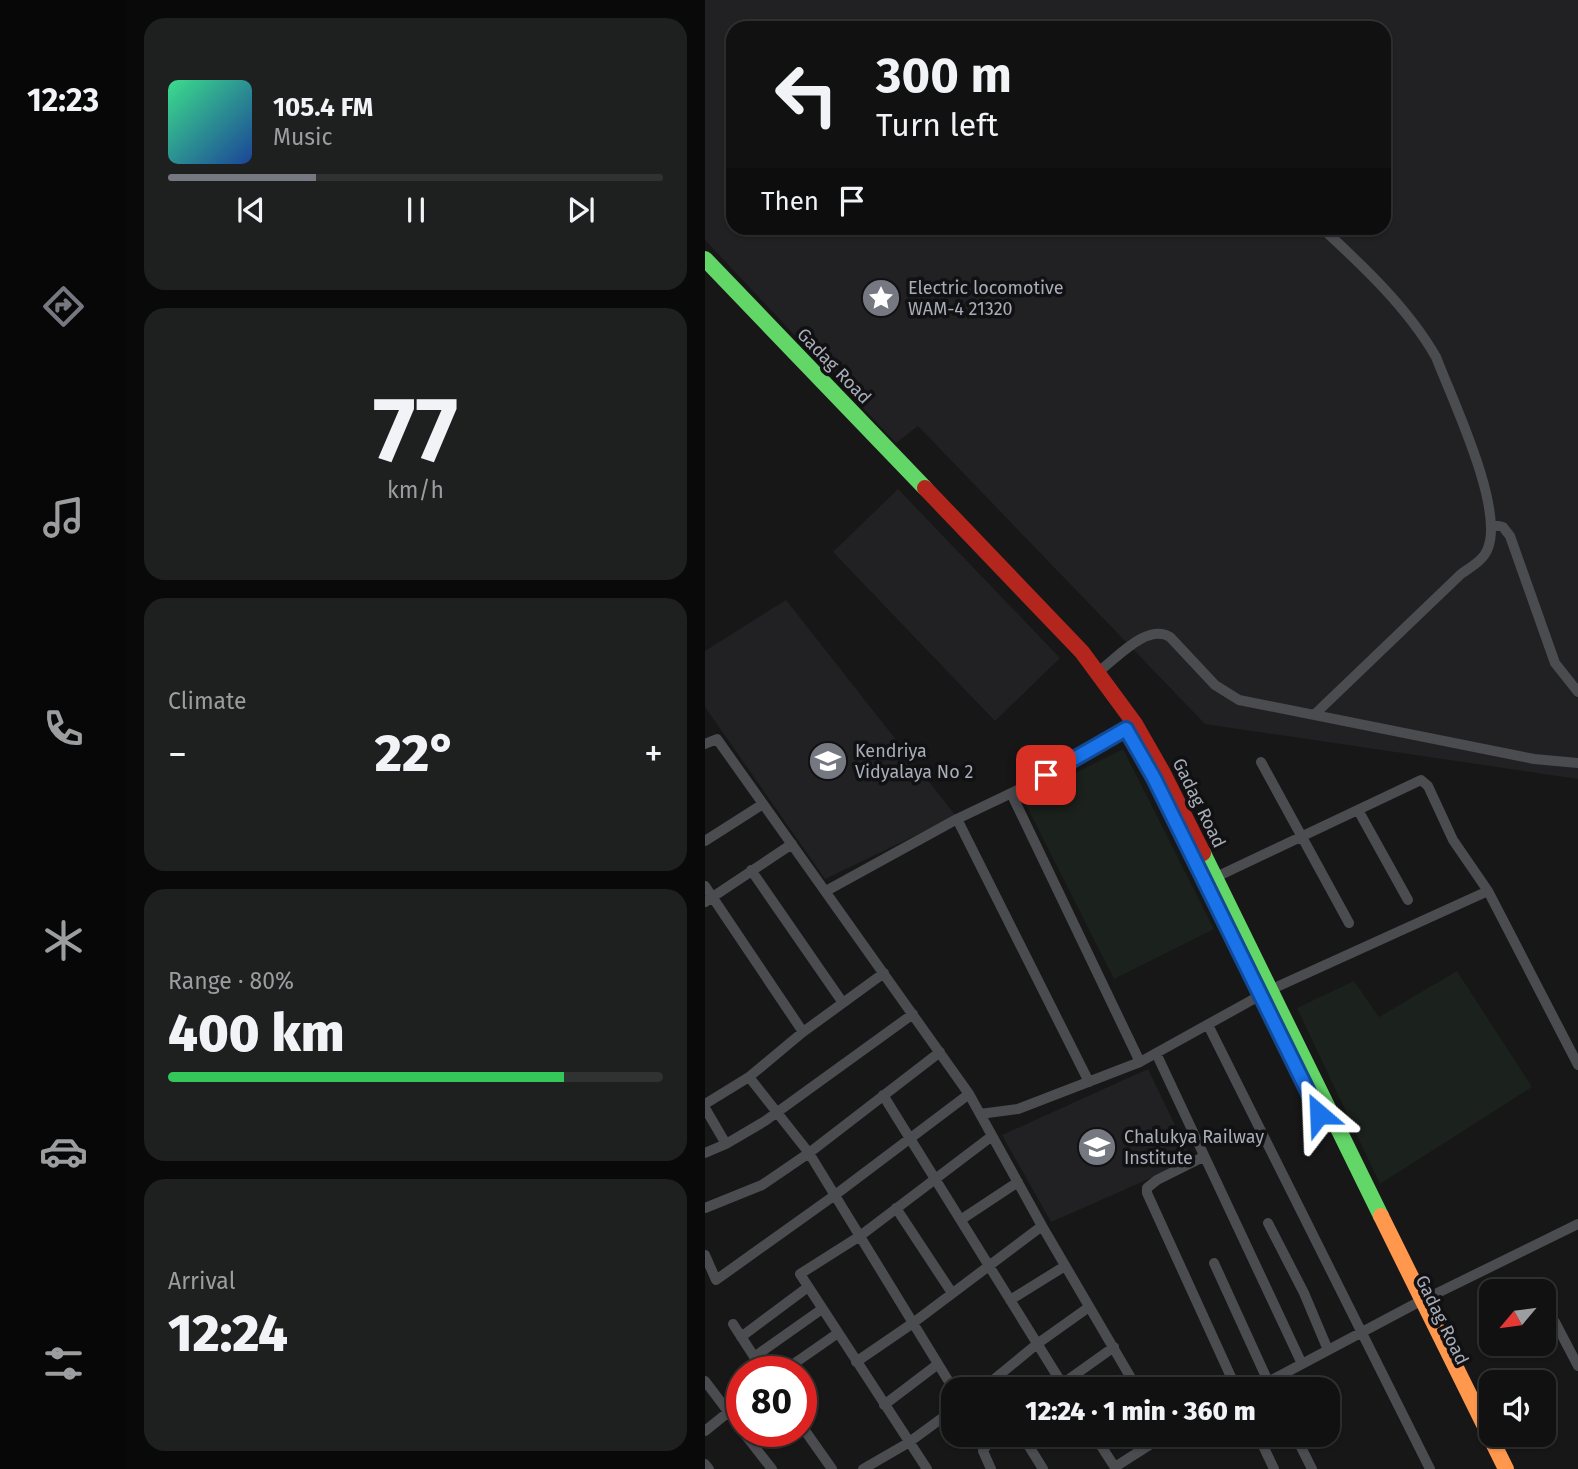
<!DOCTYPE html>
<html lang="en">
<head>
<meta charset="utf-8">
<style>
	:root { --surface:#111; --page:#1e1f1f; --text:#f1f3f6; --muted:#9c9d9f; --line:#303131; --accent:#757880 }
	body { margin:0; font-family:"Fira Sans",sans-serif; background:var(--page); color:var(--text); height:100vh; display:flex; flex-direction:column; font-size:26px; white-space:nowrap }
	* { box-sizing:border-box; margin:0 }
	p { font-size:23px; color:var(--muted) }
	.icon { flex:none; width:38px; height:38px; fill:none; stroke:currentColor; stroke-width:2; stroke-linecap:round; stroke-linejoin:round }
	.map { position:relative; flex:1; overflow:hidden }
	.details { display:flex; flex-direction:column; gap:18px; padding:18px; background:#090909; width:579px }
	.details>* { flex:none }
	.hud { position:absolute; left:21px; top:21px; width:665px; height:214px; border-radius:21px; box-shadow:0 2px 5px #0004,0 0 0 2px var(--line); background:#111; color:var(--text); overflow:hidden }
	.needle { width:46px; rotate:241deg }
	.controls { position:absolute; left:774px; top:1279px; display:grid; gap:14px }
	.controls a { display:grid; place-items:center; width:77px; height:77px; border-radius:14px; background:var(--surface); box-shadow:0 2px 5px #0004,0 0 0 2px var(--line); font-size:35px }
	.speed { position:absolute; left:21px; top:1356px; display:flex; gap:14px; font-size:35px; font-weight:700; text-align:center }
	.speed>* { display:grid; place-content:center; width:91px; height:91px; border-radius:50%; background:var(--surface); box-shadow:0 2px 5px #0004,0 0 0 2px var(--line); line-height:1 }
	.speed .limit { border:10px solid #d22; background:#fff; color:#111 }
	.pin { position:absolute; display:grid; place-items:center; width:60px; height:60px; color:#fff; margin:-30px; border-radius:14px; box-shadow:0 4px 10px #0006 }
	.me { position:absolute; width:77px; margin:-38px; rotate:334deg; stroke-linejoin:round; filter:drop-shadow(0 0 5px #0008) }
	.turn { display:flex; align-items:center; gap:24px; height:147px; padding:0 35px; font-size:32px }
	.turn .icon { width:91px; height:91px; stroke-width:2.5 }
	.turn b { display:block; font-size:49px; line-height:60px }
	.then { display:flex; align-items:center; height:66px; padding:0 35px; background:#0003; gap:14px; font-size:26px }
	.big { font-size:52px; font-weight:800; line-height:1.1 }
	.details .widget { flex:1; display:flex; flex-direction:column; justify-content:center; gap:10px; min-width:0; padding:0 24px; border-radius:21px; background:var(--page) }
	.details .dial { align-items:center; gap:0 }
	.dial b { font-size:91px; line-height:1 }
	.song { display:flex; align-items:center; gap:21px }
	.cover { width:84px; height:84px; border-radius:10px; background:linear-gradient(135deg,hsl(150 70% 55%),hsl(220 70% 35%)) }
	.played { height:7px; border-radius:4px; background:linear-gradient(90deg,var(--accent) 30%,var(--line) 30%) }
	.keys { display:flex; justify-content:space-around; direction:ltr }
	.heat { display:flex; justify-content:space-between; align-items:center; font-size:38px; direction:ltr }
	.charge { height:10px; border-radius:5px; background:linear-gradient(90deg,#34c759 80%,var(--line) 0) }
	.trip { position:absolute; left:236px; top:1377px; width:399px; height:70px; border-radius:21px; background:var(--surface); box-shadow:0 2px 5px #0004,0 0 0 2px var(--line); font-weight:800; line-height:70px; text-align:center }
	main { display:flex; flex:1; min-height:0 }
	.menu { display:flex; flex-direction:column; width:126px; justify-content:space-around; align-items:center; background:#070707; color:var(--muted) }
	.menu .icon { width:49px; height:49px }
	.menu .on { color:var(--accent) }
	.menu b { font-size:32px; color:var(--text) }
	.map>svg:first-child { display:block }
	.built { fill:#212124; fill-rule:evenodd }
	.green { fill:#1b211c }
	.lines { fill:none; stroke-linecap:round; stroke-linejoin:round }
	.street { stroke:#4b4c50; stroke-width:10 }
	.fast { stroke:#63d668; stroke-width:16 }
	.slow { stroke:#ff974d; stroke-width:16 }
	.jam { stroke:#b3261e; stroke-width:16 }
	.route-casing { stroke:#114b97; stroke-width:18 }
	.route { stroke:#1a73e8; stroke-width:12 }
	.labels { text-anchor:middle; stroke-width:7; stroke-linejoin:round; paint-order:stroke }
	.poi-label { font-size:18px; fill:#a8adb8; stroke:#111113; text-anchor:start }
	.street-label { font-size:18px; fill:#a8adb8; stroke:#111113 }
</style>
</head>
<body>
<main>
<nav class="menu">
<b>12:23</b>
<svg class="icon on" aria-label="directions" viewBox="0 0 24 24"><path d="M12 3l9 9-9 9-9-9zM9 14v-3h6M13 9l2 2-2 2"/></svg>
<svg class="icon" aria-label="music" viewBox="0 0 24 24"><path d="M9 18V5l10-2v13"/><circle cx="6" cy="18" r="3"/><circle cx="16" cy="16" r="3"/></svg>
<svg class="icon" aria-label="phone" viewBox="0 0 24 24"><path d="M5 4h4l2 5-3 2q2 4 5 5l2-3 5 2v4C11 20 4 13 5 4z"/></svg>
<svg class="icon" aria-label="climate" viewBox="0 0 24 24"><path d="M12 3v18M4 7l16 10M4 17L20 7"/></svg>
<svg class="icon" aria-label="car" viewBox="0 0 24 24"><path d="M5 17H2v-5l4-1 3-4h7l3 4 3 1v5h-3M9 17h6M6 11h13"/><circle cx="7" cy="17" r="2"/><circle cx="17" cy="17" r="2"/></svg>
<svg class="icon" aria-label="filters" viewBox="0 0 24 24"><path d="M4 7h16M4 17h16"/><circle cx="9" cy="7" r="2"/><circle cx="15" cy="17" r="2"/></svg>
</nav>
<section class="details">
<div class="widget">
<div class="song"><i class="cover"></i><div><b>105.4 FM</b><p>Music</p></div></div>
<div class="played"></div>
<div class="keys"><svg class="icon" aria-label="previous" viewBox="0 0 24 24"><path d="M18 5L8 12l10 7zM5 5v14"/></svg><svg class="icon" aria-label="pause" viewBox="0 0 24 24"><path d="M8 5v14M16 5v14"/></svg><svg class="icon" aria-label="next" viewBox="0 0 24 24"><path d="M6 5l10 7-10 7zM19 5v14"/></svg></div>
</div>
<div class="widget dial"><b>77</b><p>km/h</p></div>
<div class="widget"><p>Climate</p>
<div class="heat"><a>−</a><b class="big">22°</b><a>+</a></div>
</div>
<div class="widget"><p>Range · 80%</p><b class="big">400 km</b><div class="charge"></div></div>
<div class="widget"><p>Arrival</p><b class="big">12:24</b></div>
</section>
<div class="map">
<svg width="873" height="1469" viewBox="0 0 873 1469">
	<rect width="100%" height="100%" fill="#171717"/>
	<path class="built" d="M0,0H873V779L500,724L213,426L191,443L0,240ZM28,28H679V228H28Z
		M193,489L355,658L290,721L128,552Z
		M81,600L251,816L120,879L0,707V651Z
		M443,1069L487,1160L346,1222L297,1135Z"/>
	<path class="green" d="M418,749L509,929L409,979L318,799Z
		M752,971L827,1087L675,1184L592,1008L649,981L674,1017Z"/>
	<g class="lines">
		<path class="street" d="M786,524L798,527L805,536L850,663L873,692
			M393,672C412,658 442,623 465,637L510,685L534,700L829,759L873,763
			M610,714L756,574C766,567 779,560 783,548C799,507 747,399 731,357C703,308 658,266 617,228
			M0,744L12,739L264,1094L337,1226L433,1390
			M556,762L644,923
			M306,793L435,1062
			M653,810L703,900
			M252,819L384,1082
			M0,841L58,804
			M46,870L138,1003
			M509,878L716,780L723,786L748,840L783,891
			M0,886L98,1032
			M121,891L252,819L319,787L421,729
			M0,902L87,844
			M503,1025L725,1469
			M451,1053L597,1364
			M44,1077L104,1153L249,1390
			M178,1095L361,1390
			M0,1104L44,1077L98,1032L179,973
			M0,1108L21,1144L0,1153
			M275,1114L313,1109L435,1062L565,990L783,891L873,1065
			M21,1144L60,1121L208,1014
			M498,1157L452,1180L442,1188V1193L532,1390
			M0,1208L57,1185L104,1153L235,1052
			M191,1208L247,1293
			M257,1219L313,1182
			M563,1223L599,1293L623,1350
			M0,1255L11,1280L130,1195L264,1094
			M509,1263L567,1390
			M305,1300L360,1266
			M850,1322L873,1366
			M28,1324L59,1372
			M36,1337L103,1287
			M49,1357L117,1309
			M151,1362L208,1323L337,1226
			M77,1372L133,1333
			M0,1381L37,1430
			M357,1384L409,1347
			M276,1390L332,1344L384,1307
			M548,1390L708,1305L873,1224
			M179,1405L233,1364
			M96,1425L127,1469
			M0,1431L37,1401
			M38,1432L67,1469
			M317,1435L338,1469
			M389,1435L411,1469
			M553,1435L569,1469
			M590,1435L607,1469
			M0,1464L4,1469
			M410,1467L460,1435
			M158,1469L203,1443L248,1410
			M222,1469L95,1274L155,1236L287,1136
			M286,1469L278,1451L283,1443L294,1435"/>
		<path class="fast" d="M0,259L220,488
			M498,853L676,1216"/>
		<path class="slow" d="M676,1216L801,1469"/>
		<path class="jam" d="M220,488L377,652L430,724L458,773L498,853"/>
	</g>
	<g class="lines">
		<g class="route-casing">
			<path id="route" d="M341,775L421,729L449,778L614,1114"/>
		</g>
		<use href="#route" class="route"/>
	</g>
	<defs>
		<g id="sight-disc" transform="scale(2.0125)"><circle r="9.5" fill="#757880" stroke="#111113"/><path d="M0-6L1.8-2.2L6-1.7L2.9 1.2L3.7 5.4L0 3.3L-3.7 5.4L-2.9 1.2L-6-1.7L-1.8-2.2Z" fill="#fff"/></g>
		<g id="school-disc" transform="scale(2.0125)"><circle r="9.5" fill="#757880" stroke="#111113"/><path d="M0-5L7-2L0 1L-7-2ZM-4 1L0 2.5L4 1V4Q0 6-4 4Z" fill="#fff"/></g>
		<g id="university-disc" transform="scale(2.0125)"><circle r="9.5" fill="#757880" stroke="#111113"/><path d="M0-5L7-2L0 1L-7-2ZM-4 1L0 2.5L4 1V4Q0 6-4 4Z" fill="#fff"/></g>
	</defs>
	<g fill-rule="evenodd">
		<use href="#sight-disc" x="176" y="298"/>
		<use href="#school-disc" x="123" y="761"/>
		<use href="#university-disc" x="392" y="1147"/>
	</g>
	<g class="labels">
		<g class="poi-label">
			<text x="203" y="294">Electric locomotive<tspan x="203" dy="21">WAM-4 21320</tspan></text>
			<text x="150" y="757">Kendriya<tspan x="150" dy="21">Vidyalaya No 2</tspan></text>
			<text x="419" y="1143">Chalukya Railway<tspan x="419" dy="21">Institute</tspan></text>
		</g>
		<g class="street-label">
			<text transform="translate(129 366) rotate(46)" y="6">Gadag Road</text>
			<text transform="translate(494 803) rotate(64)" y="6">Gadag Road</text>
			<text transform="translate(737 1320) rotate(64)" y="6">Gadag Road</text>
		</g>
	</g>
</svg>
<div class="controls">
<a><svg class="needle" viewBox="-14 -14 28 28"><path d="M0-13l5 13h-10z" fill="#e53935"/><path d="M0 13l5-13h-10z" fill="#9c9d9f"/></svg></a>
<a><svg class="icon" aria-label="sound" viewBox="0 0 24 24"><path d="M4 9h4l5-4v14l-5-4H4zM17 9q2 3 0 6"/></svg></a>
</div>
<div class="speed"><div class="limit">80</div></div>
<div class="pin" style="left:341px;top:775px;background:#d93025"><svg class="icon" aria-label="arrive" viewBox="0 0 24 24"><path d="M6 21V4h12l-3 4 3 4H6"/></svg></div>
<svg class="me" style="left:614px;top:1114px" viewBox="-20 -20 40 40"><path d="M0-17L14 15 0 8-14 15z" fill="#1a73e8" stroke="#fff" stroke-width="4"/></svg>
<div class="trip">12:24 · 1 min · 360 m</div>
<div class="hud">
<div class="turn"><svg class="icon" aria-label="left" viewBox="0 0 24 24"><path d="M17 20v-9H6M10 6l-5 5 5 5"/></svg><div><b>300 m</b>Turn left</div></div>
<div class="then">Then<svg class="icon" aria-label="arrive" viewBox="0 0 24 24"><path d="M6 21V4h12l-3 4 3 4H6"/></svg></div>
</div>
</div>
</main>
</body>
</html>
